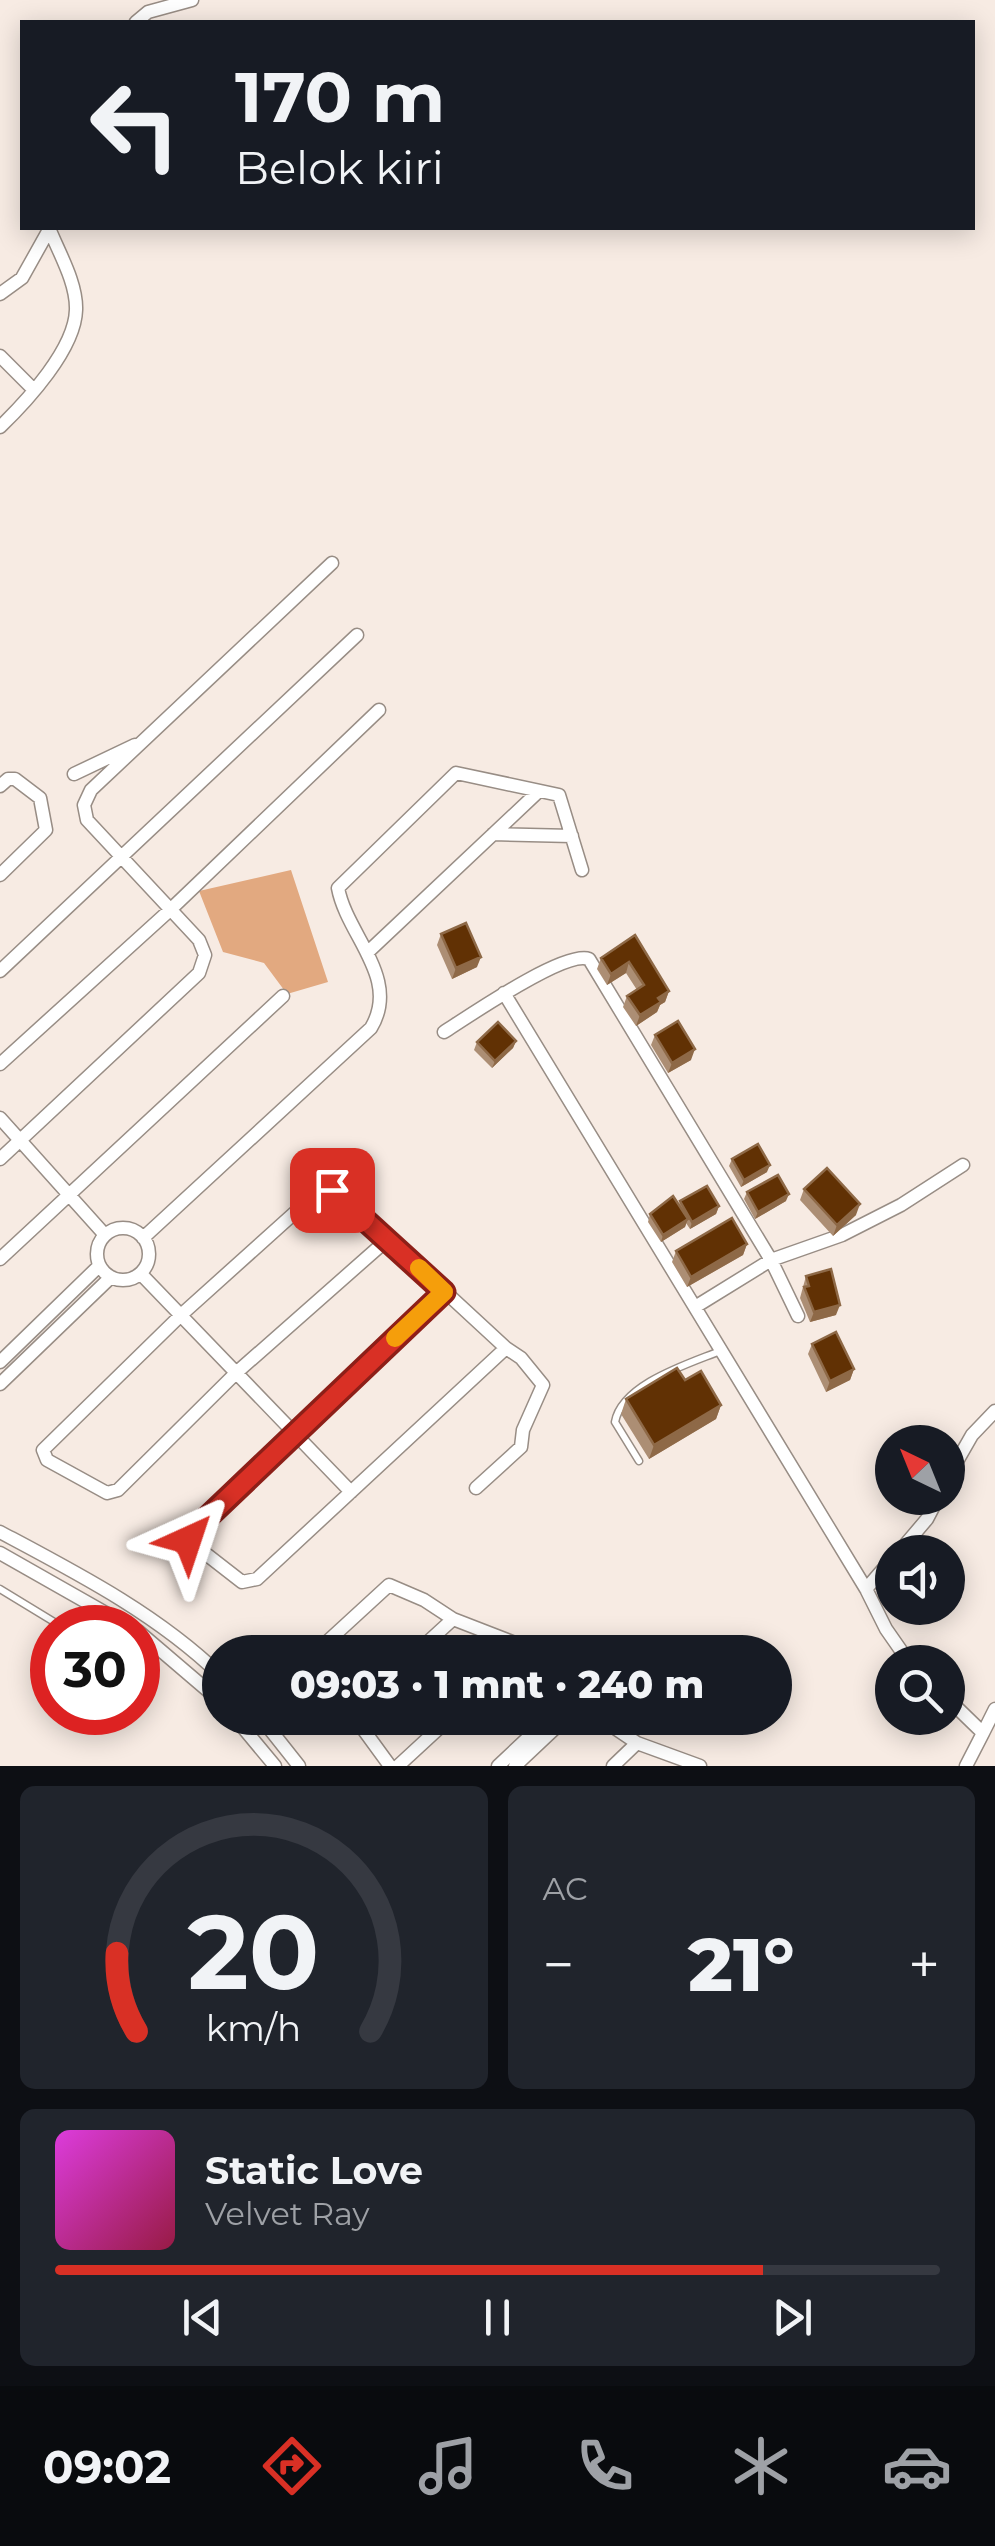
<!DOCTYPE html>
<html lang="id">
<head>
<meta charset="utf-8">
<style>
	:root { --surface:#171b24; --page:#20242c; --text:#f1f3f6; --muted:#9ea1a6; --line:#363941; --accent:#d93025 }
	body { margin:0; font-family:Montserrat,sans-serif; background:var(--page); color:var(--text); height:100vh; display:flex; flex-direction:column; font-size:38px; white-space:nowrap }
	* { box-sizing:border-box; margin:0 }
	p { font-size:32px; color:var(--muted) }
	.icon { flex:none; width:55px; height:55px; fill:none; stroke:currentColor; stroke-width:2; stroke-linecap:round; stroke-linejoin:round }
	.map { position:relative; height:1766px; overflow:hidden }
	.details { display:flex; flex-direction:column; gap:20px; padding:20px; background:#0d0f14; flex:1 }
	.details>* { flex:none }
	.top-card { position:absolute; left:20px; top:20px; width:955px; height:210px; border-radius:0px; box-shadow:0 5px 25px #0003; background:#171b24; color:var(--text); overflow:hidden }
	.needle { width:65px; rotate:317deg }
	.buttons { position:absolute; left:875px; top:1425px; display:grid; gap:20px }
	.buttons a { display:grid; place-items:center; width:90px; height:90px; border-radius:50%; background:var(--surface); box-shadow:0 5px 25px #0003; font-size:50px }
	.speed { position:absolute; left:30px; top:1605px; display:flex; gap:20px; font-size:50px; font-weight:700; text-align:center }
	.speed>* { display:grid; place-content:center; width:130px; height:130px; border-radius:50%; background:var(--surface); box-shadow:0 5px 25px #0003; line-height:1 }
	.speed .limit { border:15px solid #d22; background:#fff; color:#111 }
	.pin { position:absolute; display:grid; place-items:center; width:85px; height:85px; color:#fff; margin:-42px; border-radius:20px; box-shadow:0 5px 15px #0006 }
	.me { position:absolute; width:110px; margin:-55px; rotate:42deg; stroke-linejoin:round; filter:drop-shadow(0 0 8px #0008) }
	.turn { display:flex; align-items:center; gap:35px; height:210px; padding:0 50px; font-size:45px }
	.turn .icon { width:130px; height:130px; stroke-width:2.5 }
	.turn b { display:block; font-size:70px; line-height:85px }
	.big { font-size:75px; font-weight:800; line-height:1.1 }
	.details .card { flex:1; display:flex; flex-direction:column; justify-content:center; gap:15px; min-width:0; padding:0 35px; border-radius:15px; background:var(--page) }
	.details .dial { align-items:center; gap:0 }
	.dial svg { height:260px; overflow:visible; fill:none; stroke:var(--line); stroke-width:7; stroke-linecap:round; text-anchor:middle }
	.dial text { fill:var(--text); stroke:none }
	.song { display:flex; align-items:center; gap:30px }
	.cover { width:120px; height:120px; border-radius:15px; background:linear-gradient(135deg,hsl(300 70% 55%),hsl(340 70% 35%)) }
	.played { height:10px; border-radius:5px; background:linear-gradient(90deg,var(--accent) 80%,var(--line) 80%) }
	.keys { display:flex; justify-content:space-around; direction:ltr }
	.heat { display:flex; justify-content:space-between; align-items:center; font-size:55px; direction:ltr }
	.details .tiles { flex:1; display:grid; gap:20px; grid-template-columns:1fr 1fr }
	.card:last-child { grid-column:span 2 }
	.trip { position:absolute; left:202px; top:1635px; width:590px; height:100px; border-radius:50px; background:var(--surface); box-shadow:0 5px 25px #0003; font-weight:800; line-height:100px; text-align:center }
	.menu { display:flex; height:160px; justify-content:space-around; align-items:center; background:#090b0e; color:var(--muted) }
	.menu .icon { width:70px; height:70px }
	.menu .active { color:var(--accent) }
	.menu b { font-size:45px; color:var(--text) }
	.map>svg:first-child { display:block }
	.forest { fill:#e2a980 }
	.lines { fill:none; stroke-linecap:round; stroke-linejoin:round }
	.lane-casing { stroke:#988d85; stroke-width:9 }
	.street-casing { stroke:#988d85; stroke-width:15 }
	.lane { stroke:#fff; stroke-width:6 }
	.street { stroke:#fff; stroke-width:12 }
	.wall { fill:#ac8e74 }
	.shaded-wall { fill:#8e6947 }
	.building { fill:#613104; stroke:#8e6947; stroke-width:2.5 }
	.route-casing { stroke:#8d1f18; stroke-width:25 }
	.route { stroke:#d93025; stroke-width:18 }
	.slow { stroke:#f59e0b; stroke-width:18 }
</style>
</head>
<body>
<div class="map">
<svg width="995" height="1766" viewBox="0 0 995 1766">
	<rect width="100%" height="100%" fill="#f7ebe3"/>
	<path class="forest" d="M291,870L328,982L287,994L264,963L223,952L199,891Z"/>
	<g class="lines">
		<g class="lane-casing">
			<path id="lane" d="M639,1461L615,1422C622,1384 688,1364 720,1351
				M0,1589L64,1628
				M108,1628L120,1621"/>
		</g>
		<g class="street-casing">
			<path id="street" d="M136,22L148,12L192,0
				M0,294L22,278L50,228
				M0,356L34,390
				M0,427C27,401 75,349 76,310C77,283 59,253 49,228
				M74,774L135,745
				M0,786L8,779H15L40,798L46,830L0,875
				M493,834L572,836
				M368,952L539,791
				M0,971L357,635
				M504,993L866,1589L886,1629L909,1662
				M444,1032C469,1016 565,950 589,959L771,1260L798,1316
				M0,1064L170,910L379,710
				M0,1118L105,1235
				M0,1159L199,973L205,955L199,940L87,820L84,805L91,790L332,563
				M320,1190H332L388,1239L236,1373L118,1490L107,1493L47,1460L43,1450L181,1315Z
				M97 1254a26 26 0 1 1 52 0a26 26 0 1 1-52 0Z
				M143,1238L371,1028C401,978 347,936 338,888L456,773L559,795L582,870
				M388,1239L506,1348L257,1579L242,1582L188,1540L190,1534L444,1292
				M0,1259L283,996
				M141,1274L351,1492
				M695,1307L771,1260L842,1235L901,1205L963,1165
				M0,1362L99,1266
				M0,1384L110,1278
				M948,1477L972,1435L995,1411
				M476,1488L521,1447L523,1430L543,1385L521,1358L506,1348
				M0,1532C77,1573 157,1614 220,1675
				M899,1552L927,1519L938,1498
				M0,1553L132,1628
				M866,1589L892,1559
				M453,1619L525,1647L531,1652
				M138,1631L220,1701
				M316,1652L389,1585L424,1600L453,1619L417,1652
				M948,1699L983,1733L966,1766
				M235,1718L275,1766
				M261,1718L299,1766
				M355,1718L390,1766
				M600,1718L637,1743L700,1766
				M983,1733L995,1709
				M398,1766L450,1718
				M498,1766L549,1718
				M515,1766L566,1718
				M613,1766L637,1743"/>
		</g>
		<use href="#lane" class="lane"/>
		<use href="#street" class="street"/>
	</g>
	<path class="wall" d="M441,934L477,967L452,979L437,945Z
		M635,935L669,991L665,1002L660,1005L657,1012L636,1026L623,1007L627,996L637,990L626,973L607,985L597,969L601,958Z
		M655,1035L691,1060L668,1073L651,1045Z
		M516,1041L513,1048L492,1068L474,1050L477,1042Z
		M732,1159L767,1172L741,1187L729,1166Z
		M804,1189L856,1215L833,1236L800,1200Z
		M747,1192L786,1201L755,1219L744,1199Z
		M680,1201L719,1206L716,1214L690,1229L686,1223L685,1227L661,1242L648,1222L650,1214L679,1205Z
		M747,1244L743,1255L687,1287L672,1262L676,1251Z
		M806,1276L836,1315L810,1322L800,1298Z
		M812,1344L854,1369L850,1380L826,1392L808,1354Z
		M685,1380L721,1405L716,1419L649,1459L621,1414L626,1399Z"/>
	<path class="shaded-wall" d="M481,957L477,967L452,979L456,968Z
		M629,962L626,973L607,985L611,974Z
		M669,991L665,1002L660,1005L657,1012L636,1026L640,1015L658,998Z
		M516,1041L513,1048L492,1068L495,1061Z
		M695,1049L691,1060L668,1073L672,1063Z
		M770,1165L767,1172L741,1187L744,1180Z
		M789,1194L786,1201L755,1219L758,1212Z
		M860,1204L856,1215L833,1236L837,1225Z
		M719,1206L716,1214L690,1229L692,1222Z
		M688,1219L685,1227L661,1242L663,1235Z
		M747,1244L743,1255L687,1287L691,1277Z
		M840,1305L836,1315L810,1322L814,1312Z
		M854,1369L850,1380L826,1392L830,1381Z
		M721,1405L716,1419L649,1459L654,1445Z"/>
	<path class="building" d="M466,923L481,957L456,968L441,934Z
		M635,935L669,991L658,998L661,1002L640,1015L627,996L644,985L629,962L611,974L601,958Z
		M678,1021L695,1049L672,1063L655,1035Z
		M498,1022L516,1041L495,1061L477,1042Z
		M758,1144L770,1165L744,1180L732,1159Z
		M827,1168L860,1204L837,1225L804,1189Z
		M778,1175L789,1194L758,1212L747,1192Z
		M707,1186L719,1206L692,1222L680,1201Z
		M673,1196L688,1219L663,1235L650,1214Z
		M732,1218L747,1244L691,1277L676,1251Z
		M831,1269L840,1305L814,1312L804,1287L809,1286L806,1276Z
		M836,1332L854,1369L830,1381L812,1344Z
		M677,1368L685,1380L701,1371L721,1405L654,1445L626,1399Z"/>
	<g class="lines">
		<g class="route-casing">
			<path id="route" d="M188,1540L190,1534L444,1292L332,1190"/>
		</g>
		<use href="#route" class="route"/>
		<path class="slow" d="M395,1338L444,1292L419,1268"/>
	</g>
</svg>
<div class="buttons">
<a><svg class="needle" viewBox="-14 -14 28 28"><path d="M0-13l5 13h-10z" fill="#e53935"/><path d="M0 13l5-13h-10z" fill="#9ea1a6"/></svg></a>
<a><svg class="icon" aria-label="sound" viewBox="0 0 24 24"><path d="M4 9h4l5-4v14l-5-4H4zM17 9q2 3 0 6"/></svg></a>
<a><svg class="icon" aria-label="search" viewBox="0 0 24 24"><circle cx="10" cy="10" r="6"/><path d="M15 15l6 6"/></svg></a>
</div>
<div class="speed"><div class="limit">30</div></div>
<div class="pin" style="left:332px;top:1190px;background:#d93025"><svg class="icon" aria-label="arrive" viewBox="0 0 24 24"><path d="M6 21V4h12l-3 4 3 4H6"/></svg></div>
<svg class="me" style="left:188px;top:1540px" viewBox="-20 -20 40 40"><path d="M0-17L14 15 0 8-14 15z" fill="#d93025" stroke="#fff" stroke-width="4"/></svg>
<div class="trip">09:03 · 1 mnt · 240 m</div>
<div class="top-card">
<div class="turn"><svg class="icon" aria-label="left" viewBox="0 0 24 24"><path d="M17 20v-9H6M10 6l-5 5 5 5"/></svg><div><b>170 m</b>Belok kiri</div></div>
</div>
</div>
<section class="details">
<div class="tiles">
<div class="card dial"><svg viewBox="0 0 100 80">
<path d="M14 69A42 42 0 1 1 86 69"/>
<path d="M14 69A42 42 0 0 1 8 45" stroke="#d93025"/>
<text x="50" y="56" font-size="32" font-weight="700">20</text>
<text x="50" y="72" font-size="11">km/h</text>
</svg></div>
<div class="card"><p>AC</p>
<div class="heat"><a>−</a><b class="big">21°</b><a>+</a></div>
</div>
<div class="card">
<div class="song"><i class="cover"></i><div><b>Static Love</b><p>Velvet Ray</p></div></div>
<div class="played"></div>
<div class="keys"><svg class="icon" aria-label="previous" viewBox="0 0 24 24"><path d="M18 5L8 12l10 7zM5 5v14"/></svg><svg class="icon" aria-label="pause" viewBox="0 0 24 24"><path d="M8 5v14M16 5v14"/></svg><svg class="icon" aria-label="next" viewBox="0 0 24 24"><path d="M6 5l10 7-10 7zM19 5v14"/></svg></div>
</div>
</div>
</section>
<nav class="menu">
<b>09:02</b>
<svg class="icon active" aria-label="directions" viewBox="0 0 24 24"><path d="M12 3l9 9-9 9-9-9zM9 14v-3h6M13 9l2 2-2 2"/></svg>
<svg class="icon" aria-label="music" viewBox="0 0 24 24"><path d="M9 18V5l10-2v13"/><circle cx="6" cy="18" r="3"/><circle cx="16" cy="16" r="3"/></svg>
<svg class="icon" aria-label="phone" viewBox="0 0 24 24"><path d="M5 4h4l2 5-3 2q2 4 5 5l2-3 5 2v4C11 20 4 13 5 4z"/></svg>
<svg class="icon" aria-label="climate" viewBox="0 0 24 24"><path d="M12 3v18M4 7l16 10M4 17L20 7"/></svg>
<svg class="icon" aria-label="car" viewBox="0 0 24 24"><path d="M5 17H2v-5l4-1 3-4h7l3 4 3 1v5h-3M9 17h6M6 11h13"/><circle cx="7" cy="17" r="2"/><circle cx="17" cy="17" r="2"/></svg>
</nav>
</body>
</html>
